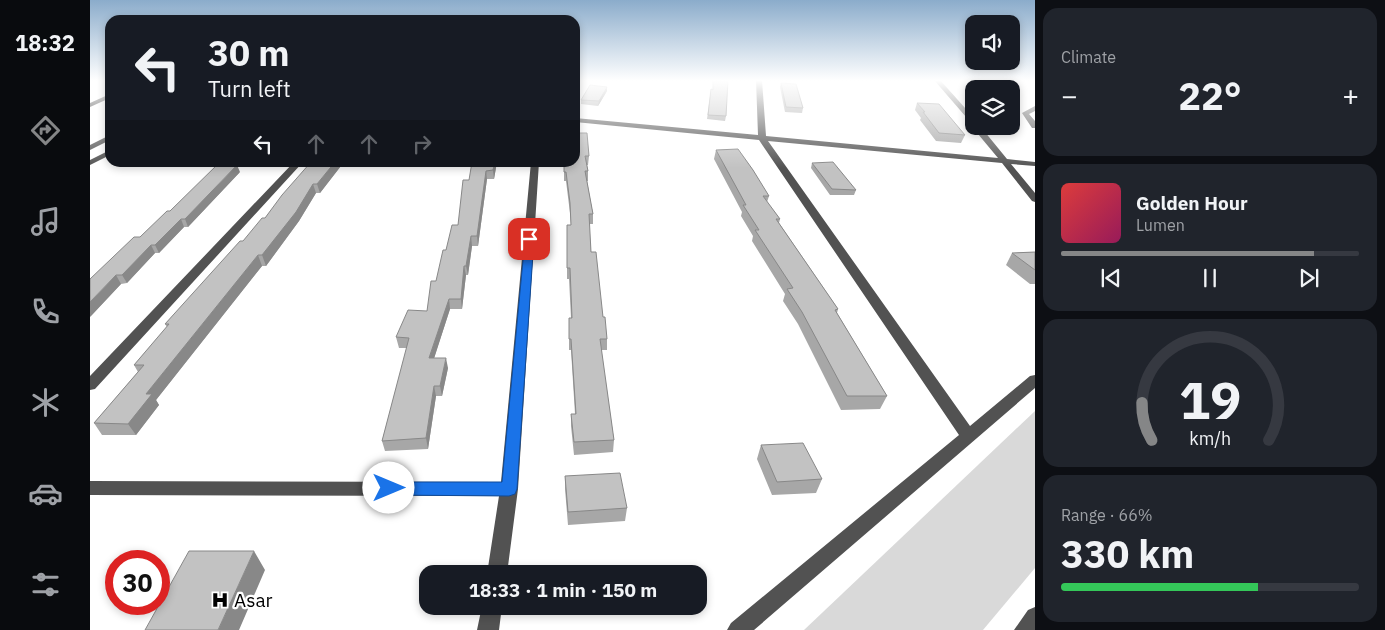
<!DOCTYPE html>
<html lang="en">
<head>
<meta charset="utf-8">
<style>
	:root { --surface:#171b24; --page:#20242c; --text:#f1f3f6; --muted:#9ea1a6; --line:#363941; --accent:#858687 }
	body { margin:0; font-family:"IBM Plex Sans",sans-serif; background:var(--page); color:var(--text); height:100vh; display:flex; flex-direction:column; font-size:19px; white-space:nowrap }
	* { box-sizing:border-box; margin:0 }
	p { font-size:16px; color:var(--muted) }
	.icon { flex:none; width:28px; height:28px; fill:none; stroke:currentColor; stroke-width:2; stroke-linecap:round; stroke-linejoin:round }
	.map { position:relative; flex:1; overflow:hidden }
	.details { display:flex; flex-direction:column; gap:8px; padding:8px; background:#0d0f14; width:350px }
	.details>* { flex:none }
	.banner { position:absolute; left:15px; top:15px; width:475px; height:152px; border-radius:15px; box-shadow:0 2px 8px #0003; background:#171b24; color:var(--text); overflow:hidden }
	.tools { position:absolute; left:875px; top:15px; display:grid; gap:10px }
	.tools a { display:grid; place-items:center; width:55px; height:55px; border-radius:10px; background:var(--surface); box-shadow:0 2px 8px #0003; font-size:25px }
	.speed { position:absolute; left:15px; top:550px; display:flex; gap:10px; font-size:25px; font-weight:700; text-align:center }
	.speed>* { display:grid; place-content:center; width:65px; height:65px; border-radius:50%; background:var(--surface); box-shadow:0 2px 8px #0003; line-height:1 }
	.speed .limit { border:8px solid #d22; background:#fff; color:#111 }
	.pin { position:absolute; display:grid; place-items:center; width:42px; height:42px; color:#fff; margin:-21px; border-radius:10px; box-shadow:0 2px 8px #0006 }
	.me { position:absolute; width:55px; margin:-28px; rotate:90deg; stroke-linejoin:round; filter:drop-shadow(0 0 4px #0008) }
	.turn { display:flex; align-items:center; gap:18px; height:105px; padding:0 20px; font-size:22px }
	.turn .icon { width:65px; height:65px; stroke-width:2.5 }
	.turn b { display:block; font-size:35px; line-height:42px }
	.lanes { display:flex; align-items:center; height:48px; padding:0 20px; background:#0003; justify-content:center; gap:25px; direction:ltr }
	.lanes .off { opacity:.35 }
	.big { font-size:38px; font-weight:700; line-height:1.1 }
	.details .widget { flex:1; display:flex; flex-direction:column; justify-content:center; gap:8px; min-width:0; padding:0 18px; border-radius:15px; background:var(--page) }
	.details .dial { align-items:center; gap:0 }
	.dial svg { height:130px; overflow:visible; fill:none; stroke:var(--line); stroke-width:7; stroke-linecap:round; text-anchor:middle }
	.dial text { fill:var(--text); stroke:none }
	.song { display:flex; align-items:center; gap:15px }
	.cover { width:60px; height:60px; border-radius:8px; background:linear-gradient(135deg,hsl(0 70% 55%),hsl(330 70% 35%)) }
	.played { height:5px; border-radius:2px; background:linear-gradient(90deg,var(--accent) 85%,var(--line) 85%) }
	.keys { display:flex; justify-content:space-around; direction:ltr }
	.heat { display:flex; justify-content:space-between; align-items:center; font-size:28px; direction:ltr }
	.charge { height:8px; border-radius:4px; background:linear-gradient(90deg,#34c759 66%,var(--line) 0) }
	.trip { position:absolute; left:329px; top:565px; width:288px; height:50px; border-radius:15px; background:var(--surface); box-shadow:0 2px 8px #0003; font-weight:700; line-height:50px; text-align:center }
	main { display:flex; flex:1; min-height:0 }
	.tab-bar { display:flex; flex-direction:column; width:90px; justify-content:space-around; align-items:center; background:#090b0e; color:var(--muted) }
	.tab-bar .icon { width:35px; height:35px }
	.tab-bar .current { color:var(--accent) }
	.tab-bar b { font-size:22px; color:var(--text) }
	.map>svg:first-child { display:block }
	.green { fill:#d9d9d9 }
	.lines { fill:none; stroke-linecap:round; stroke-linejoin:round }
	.minor { fill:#525252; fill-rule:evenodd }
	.major { fill:#000; fill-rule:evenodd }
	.wall { fill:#a7a7a7 }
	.shaded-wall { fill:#888 }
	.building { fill:#c2c2c2; stroke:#888 }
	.route { fill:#1a73e8; stroke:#114b97 }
	.labels { text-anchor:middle; stroke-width:4.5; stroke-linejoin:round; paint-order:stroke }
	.near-poi-label { font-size:19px; fill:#000; stroke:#fff; text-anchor:start }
</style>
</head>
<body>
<main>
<nav class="tab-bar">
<b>18:32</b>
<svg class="icon current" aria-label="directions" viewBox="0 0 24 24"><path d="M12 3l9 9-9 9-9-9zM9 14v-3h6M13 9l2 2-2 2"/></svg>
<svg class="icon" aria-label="music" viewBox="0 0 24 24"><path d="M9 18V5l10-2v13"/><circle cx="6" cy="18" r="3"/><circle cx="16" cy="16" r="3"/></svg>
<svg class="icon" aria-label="phone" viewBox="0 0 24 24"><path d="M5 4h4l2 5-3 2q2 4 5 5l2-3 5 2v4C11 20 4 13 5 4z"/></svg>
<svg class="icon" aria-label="climate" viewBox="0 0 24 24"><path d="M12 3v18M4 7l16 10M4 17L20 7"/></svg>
<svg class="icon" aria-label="car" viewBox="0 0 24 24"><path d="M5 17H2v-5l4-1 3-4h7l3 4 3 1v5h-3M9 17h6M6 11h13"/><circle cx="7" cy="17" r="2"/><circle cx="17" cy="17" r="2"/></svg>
<svg class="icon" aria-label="filters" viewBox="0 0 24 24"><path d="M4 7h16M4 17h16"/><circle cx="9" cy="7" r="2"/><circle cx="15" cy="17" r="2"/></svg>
</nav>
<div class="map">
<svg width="945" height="630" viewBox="0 0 945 630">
	<rect width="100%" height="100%" fill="#fff"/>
	<path class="green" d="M945,411V568L893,630H714Z"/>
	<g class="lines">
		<path class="minor" d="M666,80H672L676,136L908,158L883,128V125L844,80H850L884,118V126H890L917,159L945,162V166L921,164L945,193V202L942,201L912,163L678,141L880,426L940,376L945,375V388L664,630H637L641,623L869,435L669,140L485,122V118L668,135Z
			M945,106V111L939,114L945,121V128H942L932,113Z
			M20,135V140L0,150V145Z
			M20,150V155L0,165V160Z
			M204,162H213L5,389L0,390V376Z
			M441,162H449L428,489L417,574H397L409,496L0,495V481L411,482Z
			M392,606H412L409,630H387Z
			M945,607V630H924L938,610Z"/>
		<path class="major" d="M20,94V98L0,107V103Z"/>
	</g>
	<path class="wall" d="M691,83L713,108L712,113L695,112L690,87Z
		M621,89L636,116L635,121L617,119Z
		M517,91L508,106L491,104V100Z
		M827,103L875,135L871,143L846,141L830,120L831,118L825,110Z
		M485,133L499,156L498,165H497L498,171V181H497L503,214V224H499L501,252L517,339V350H511L524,440L523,452L484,455L481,426V414H485L481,350H479V318H481L479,279H477V225H481L480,213L476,181H474V162Z
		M626,150L679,196L677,202L690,219L689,223L748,309L747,313L797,396L790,409L751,410L708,324L693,301L695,294L662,241L663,236L651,216L652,212L624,159Z
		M221,162H254L230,193H226L209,221L176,266H172L66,400L69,405L46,435H12L4,423L48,372L44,365L77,327L75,324L175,218Z
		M407,162L404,179H397L388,246H382L378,275H376L372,309H360L344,358L358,368L352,396H346L338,449L295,451L292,441L317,348H309L306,337L337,311L356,250L368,225L379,180Z
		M722,163L766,190L764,195H740L721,168Z
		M150,172L98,227H94L69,253H65L37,283L31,284L0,317L50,237L80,211Z
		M945,252V284H940L916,265L922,253Z
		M671,445L732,479L726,493L682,495L667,459Z
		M475,476L537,508L535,521L478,525L475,489Z"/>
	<path class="shaded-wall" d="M517,87V91L508,106L509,101Z
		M245,162H254L230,193L227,184Z
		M405,162H407L404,179L403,170Z
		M147,165L150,172L98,227L95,219Z
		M396,171L397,179L388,246L387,236Z
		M223,184L226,193L209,221L176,266L172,255Z
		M91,219L94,227L69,253L65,245Z
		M381,236L382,246L378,275L376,266Z
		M61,245L65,253L37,283L32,275Z
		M168,255L172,266L66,400L69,405L46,435L38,424L56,394Z
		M374,266L376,275L372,309L371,299Z
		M26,275L31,284L0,317V302Z
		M359,299L360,309L341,368L339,358Z
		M356,358L358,368L352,396L350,386Z
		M344,386L346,396L338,449L336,438Z
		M164,551L175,570L149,630H128Z"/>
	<path class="building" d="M623,80H638L636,116L618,115L621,89L623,90Z
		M691,83L706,84L713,108L696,107Z
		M500,85L517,87L509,101L491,100Z
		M827,103L849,104L875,135L849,133L833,112H835Z
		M485,133H497L499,156H495L498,171H495L503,214H499L501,252H506L513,317H515L517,339H510L524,440L484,442L481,414H486L481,339H479V318H482L480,268H477V225H481L480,203L476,172H474V162H485Z
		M648,149L663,170L679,196H673L690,219H686L748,309L745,310L797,396H757L712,312L697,289L703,288L665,230H669L653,205H656L626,150Z
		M130,162H144L147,165L95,219H91L65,245H61L32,275H26L0,302V279L44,237H50L77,211H80Z
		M221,162H245L227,184H223L206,212L172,255H168L56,394H62L38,424L4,423L54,365H44L79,324H75L150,241H153L172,218H175L192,195Z
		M382,162H405L403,170L396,171L387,236H381L376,266H374L371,299H359L339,358H356L350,386H344L336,438L292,441L319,338L306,337L318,310L337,311L341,281H346L353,250H356L362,225H368L373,180H379Z
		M743,162L766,190L742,189L722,163Z
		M945,252V270L922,253Z
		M713,443L732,479L687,482L671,445Z
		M530,473L537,508L478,512L475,476Z
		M99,551H164L128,630H55Z"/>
	<linearGradient id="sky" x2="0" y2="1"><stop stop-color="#8baccb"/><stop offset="0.48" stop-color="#fff"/><stop offset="1" stop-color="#fff" stop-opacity="0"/></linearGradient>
	<rect width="945" height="168" fill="url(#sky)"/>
	<path class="route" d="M439,236L444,239L427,489L425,494L419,496L299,495L294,493L291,488L294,484L299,482H412L435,239Z"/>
	<defs>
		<g id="hospital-bare" transform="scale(1.35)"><path d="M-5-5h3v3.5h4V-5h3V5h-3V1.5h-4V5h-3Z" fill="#000" stroke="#fff" stroke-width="2.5" paint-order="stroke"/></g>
	</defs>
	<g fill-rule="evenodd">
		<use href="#hospital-bare" x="130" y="600"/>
	</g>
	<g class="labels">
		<g class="near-poi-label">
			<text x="144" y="607">Asar</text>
		</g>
	</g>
</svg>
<div class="tools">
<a><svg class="icon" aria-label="sound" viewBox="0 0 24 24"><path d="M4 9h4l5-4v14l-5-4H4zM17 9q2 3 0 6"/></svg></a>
<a><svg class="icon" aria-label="layers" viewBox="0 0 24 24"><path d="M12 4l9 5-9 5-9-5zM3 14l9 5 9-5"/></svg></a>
</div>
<div class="speed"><div class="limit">30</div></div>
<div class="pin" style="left:439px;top:239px;background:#d93025"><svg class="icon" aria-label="arrive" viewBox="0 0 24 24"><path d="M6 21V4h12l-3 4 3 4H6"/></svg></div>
<svg class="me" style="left:299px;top:488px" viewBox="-20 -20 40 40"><circle r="19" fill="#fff"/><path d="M0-13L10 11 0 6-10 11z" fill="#1a73e8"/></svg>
<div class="trip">18:33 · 1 min · 150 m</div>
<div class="banner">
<div class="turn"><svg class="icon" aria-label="left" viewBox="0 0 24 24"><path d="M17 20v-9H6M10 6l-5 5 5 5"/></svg><div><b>30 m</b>Turn left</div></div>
<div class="lanes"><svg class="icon" aria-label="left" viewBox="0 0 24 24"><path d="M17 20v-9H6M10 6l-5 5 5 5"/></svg><svg class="icon off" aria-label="ahead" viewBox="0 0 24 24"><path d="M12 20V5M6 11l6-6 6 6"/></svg><svg class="icon off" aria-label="ahead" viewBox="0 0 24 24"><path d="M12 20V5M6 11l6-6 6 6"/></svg><svg class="icon off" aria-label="right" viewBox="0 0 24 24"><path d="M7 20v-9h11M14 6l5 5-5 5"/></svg></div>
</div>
</div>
<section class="details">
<div class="widget"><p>Climate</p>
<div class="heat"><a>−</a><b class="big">22°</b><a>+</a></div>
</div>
<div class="widget">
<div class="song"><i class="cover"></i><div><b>Golden Hour</b><p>Lumen</p></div></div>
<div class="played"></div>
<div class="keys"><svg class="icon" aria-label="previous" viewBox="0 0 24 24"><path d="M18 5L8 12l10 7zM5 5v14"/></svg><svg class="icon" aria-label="pause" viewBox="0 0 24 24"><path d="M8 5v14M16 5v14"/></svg><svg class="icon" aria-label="next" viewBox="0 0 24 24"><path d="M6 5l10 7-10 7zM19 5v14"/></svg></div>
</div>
<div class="widget dial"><svg viewBox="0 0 100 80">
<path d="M14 69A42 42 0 1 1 86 69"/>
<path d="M14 69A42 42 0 0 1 8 46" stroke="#858687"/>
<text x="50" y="56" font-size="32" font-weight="700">19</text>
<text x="50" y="72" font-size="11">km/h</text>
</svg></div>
<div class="widget"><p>Range · 66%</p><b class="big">330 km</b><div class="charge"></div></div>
</section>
</main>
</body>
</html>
